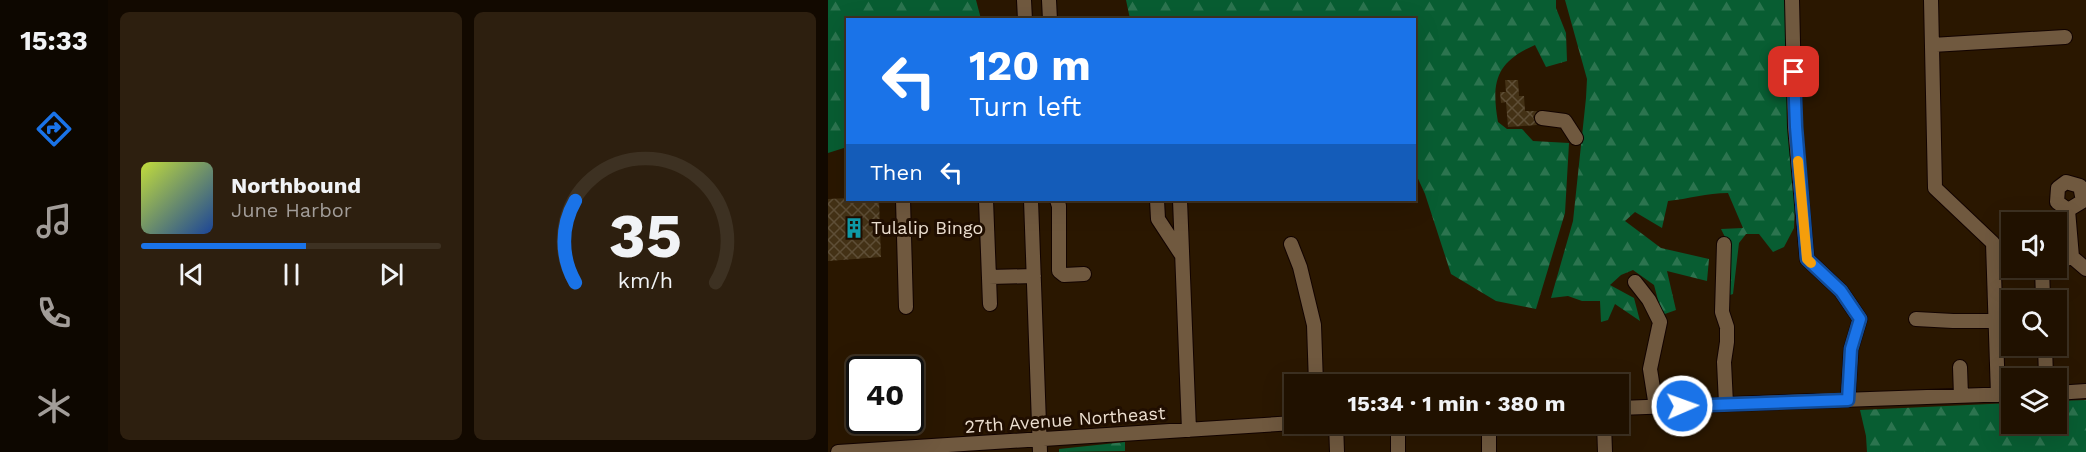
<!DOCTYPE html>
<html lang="en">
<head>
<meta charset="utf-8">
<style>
	:root { --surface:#201100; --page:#2d1f0f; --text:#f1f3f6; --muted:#a29d99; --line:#3d3122; --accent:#1a73e8 }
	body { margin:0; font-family:"Work Sans",sans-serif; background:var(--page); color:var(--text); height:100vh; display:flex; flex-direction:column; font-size:22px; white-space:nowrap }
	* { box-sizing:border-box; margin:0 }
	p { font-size:20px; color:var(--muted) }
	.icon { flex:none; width:33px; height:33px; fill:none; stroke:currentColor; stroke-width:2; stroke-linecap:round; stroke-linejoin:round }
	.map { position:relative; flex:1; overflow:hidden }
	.side { display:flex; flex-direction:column; gap:12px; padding:12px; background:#120900; width:720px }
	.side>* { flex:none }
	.hud { position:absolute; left:18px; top:18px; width:570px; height:183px; border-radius:0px; box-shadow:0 6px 24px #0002,0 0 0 2px var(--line); background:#1a73e8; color:#fff; overflow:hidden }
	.buttons { position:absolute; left:1173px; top:212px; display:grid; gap:12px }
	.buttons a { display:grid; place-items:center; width:66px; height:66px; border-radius:0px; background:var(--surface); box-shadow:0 6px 24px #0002,0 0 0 2px var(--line); font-size:30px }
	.speed { position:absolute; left:18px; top:356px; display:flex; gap:12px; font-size:30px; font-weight:700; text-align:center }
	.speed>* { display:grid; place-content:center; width:78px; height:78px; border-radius:50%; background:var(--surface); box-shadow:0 6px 24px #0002,0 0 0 2px var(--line); line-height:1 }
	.speed .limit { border:3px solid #111; border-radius:9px; background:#fff; color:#111 }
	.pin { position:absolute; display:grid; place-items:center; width:51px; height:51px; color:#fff; margin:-26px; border-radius:12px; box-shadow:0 3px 9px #0006 }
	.me { position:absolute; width:66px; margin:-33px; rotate:88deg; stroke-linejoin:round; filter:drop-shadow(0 0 4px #0008) }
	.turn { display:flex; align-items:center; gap:21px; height:126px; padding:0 24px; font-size:27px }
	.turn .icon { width:78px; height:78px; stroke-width:2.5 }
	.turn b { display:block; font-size:42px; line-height:51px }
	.then { display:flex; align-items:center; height:57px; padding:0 24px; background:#0003; gap:12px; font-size:22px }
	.side .card { flex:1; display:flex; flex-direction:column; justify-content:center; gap:9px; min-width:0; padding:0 21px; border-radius:9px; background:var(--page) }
	.side .dial { align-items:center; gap:0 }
	.dial svg { height:156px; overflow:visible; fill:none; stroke:var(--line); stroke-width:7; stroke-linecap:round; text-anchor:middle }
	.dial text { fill:var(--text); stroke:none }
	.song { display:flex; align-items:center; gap:18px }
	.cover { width:72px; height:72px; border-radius:9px; background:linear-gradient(135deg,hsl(70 70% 55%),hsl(220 70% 35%)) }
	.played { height:6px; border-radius:3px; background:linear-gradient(90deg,var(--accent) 55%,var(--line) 55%) }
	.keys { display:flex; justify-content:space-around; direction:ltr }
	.side .tiles { flex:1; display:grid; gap:12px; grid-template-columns:repeat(2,1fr) }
	.trip { position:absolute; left:456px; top:374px; width:345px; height:60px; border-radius:0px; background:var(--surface); box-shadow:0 6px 24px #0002,0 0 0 2px var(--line); font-weight:700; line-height:60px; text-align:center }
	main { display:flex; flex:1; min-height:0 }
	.tab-bar { display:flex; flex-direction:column; width:108px; justify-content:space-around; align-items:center; background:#0d0700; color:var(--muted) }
	.tab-bar .icon { width:42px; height:42px }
	.tab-bar .current { color:var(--accent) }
	.tab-bar b { font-size:27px; color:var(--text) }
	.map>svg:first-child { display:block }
	.forest { fill:url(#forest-firs) }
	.building { fill:url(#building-cross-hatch) }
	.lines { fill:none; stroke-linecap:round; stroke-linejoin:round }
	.minor-casing { stroke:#120300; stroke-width:16 }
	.minor { stroke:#70593f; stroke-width:14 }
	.route-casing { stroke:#114b97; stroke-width:15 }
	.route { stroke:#1a73e8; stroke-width:10 }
	.slow { stroke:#f59e0b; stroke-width:10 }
	.labels { text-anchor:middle; stroke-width:6; stroke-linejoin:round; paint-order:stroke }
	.poi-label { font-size:18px; fill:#ecdfd0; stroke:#200e00; text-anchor:start }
	.street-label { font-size:18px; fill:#ecdfd0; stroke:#200e00 }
</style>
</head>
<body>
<main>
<nav class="tab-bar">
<b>15:33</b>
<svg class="icon current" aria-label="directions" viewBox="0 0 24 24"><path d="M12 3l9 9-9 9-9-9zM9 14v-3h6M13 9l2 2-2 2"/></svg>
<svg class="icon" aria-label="music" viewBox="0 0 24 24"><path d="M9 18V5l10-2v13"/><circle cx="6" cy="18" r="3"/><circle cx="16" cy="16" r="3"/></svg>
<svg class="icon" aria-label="phone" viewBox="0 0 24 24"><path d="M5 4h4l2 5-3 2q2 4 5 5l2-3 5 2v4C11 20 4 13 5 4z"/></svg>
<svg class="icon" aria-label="climate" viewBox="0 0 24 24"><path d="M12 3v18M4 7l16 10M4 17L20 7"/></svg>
</nav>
<section class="side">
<div class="tiles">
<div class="card">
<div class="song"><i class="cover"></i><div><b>Northbound</b><p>June Harbor</p></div></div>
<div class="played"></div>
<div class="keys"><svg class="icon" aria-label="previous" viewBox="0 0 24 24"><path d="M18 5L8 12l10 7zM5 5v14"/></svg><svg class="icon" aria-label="pause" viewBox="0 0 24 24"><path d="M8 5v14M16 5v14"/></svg><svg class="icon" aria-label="next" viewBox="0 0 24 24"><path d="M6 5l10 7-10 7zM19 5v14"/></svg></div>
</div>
<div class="card dial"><svg viewBox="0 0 100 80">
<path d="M14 69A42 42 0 1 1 86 69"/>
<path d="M14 69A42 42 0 0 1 14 27" stroke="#1a73e8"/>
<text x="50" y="56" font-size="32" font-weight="700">35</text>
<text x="50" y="72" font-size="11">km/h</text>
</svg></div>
</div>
</section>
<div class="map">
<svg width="1258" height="452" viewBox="0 0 1258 452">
	<defs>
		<pattern id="forest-firs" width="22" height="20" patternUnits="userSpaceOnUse" patternTransform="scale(1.5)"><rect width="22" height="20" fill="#085d32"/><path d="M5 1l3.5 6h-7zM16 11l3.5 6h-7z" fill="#2c744f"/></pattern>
		<pattern id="building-cross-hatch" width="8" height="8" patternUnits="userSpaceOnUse" patternTransform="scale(1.5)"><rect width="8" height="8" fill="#433115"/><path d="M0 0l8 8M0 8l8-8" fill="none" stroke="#5e4e36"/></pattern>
	</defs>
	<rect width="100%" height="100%" fill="#2a1700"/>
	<path class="forest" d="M0,0H148L153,19L20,20L19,147L0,153Z
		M298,0H728V8L738,33L739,61L718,67L707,45C668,62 663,82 670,122L679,129H694L705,141L741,143L737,213L708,309L668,301L623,274L597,194L587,172L586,20L302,19Z
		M737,0H958L968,179L966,228L956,247L945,252L931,234H918L911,243L905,294L899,296V241L893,229L915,228L900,193C879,193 860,199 840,201L834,228L807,212L797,221L833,248L881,259L879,281L839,271L848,310L834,315L826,285L805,270L793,275L782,285L806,298L812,321L787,304L780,320L773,322L772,301H754L740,296L723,298L745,221L758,98L759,79Z
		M1258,400V452H1039L1038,436L1032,410L1183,403L1184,423H1228L1229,401Z
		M297,442V451L231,452V449Z"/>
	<path class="building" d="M677,80H690L691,96H696L697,111H709L705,117L709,125L680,127L678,102L673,103L672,92H678Z
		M20,198L51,200L53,257L0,261V199Z"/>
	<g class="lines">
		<g class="minor-casing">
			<path id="minor" d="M196,0L197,20
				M221,0L222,20
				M964,0L967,127L979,259L1013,291L1032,319L1023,349L1020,400
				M1103,0L1107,188L1165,243L1170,395
				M1104,45L1237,37
				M714,118L737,121L748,138
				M75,200L78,307
				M158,200L162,304
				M203,200L212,452
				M229,200L231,206V271L236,275L256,274
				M329,200L330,219L353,254
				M352,200L361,430
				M1240,210L1255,201L1252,186L1238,182L1230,188L1229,202L1240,210L1244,257L1258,269
				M463,244L472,267L486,325L488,384
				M896,244L894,312L899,327V342L896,362L898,404
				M1228,262L1244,257
				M1214,267L1215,300
				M161,277L206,276
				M807,282L821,300L832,322L822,369L828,407
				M1088,319L1125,321H1167
				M1217,345L1218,378
				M1132,367L1133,396
				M1228,393L1258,391
				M790,408L1184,394
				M508,423L509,452
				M570,423V452
				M661,423V452
				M776,423L777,452
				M10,452L466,423"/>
		</g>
		<use href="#minor" class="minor"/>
	</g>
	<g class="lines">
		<g class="route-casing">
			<path id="route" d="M854,406L1020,400L1023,349L1032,319L1013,291L979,259L968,127L966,72"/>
		</g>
		<use href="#route" class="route"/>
		<path class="slow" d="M970,161L979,259L983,263"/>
	</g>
	<defs>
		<g id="building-bare" transform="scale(1.62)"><path d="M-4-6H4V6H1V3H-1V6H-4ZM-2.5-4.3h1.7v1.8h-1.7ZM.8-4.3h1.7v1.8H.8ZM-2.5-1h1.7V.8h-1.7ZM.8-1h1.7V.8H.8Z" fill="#0f9aa8" stroke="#200e00" stroke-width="2.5" paint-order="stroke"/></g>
	</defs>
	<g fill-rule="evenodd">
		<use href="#building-bare" x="26" y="228"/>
	</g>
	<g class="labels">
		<g class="poi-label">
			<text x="43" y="234">Tulalip Bingo</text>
		</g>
		<g class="street-label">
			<text transform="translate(237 420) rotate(-4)" y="6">27th Avenue Northeast</text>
		</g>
	</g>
</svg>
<div class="buttons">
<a><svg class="icon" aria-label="sound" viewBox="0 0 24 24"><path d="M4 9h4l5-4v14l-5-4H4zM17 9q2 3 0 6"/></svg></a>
<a><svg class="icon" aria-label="search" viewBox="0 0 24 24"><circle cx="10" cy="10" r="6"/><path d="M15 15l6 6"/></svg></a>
<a><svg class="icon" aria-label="layers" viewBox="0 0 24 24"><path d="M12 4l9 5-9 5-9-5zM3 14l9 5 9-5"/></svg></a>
</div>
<div class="speed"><div class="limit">40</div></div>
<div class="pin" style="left:966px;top:72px;background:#d93025"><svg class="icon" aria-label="arrive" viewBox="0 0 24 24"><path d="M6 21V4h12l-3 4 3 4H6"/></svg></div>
<svg class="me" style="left:854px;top:406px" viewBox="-20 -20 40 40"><circle r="17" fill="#1a73e8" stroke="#fff" stroke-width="3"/><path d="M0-11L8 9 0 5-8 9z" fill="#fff"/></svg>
<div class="trip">15:34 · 1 min · 380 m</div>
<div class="hud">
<div class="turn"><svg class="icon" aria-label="left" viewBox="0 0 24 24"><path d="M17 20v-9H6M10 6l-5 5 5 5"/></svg><div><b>120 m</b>Turn left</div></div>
<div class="then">Then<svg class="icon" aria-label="left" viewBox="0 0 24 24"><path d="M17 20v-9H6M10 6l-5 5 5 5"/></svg></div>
</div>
</div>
</main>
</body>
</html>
